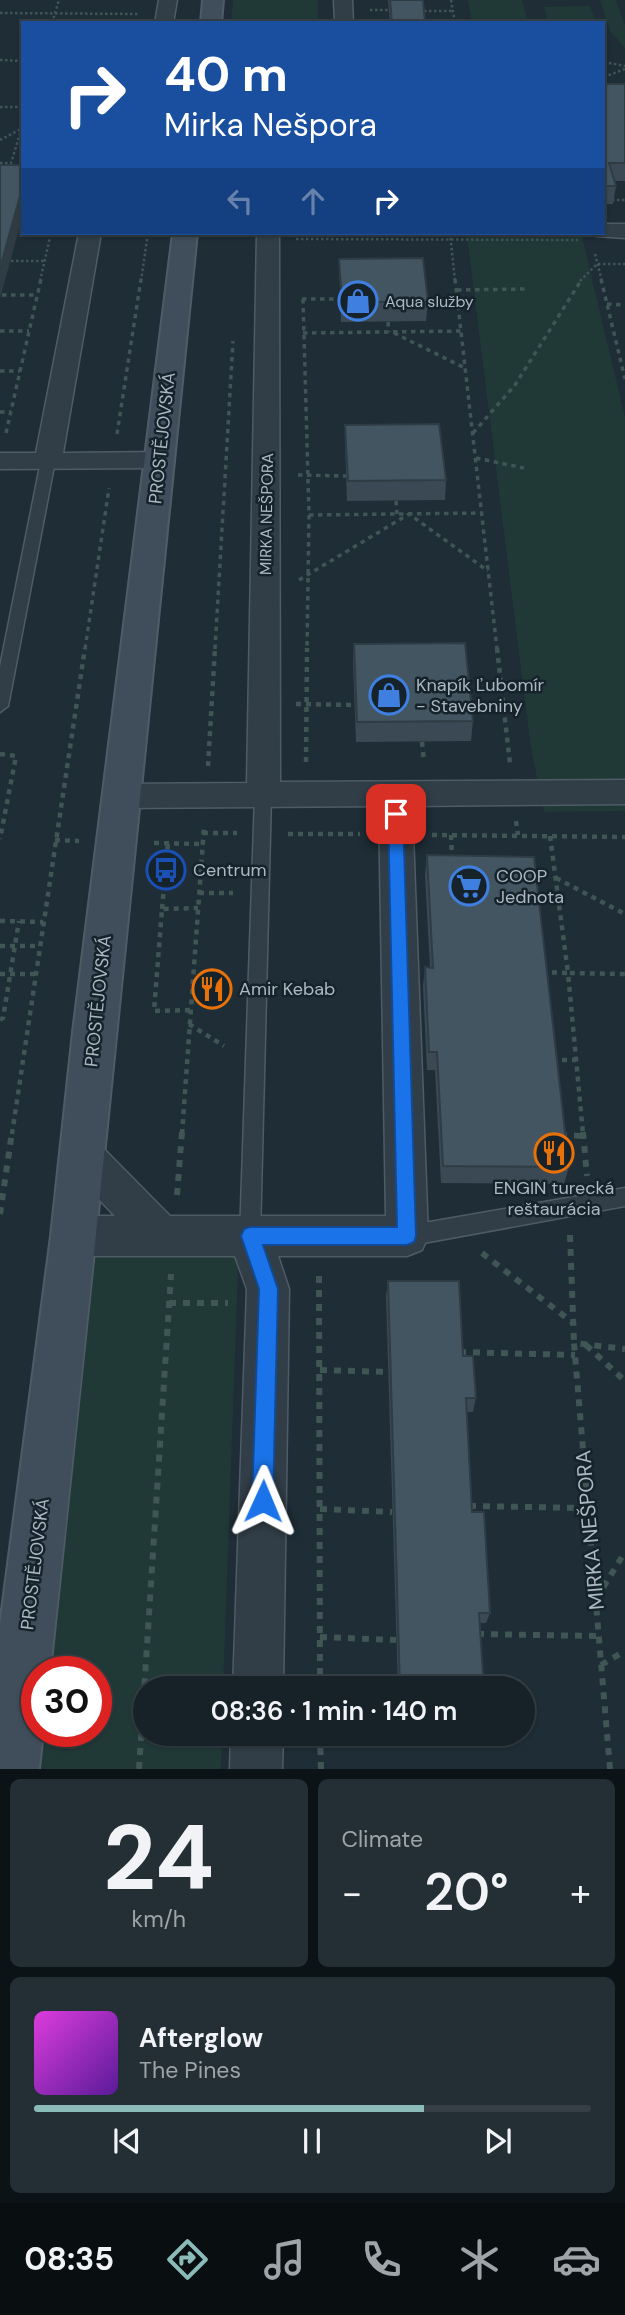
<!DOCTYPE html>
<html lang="en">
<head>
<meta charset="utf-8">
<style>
	:root { --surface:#162228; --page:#232f34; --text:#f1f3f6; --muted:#9ea4a8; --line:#353f45; --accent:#8bbbb9 }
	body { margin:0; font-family:"DM Sans",sans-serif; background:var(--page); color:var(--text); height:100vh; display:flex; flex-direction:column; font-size:26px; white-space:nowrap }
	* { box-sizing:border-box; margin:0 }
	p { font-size:23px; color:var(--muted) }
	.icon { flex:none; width:38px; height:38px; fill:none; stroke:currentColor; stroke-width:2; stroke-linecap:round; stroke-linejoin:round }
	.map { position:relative; height:1769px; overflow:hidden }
	.side { display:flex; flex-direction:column; gap:10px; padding:10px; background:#0c1316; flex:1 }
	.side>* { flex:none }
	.banner { position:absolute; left:21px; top:21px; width:584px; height:214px; border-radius:0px; box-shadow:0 2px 5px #0004,0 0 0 2px var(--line); background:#1a4fa0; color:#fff; overflow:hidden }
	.speed { position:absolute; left:21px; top:1656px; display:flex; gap:14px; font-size:35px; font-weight:700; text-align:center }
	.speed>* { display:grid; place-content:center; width:91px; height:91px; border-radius:50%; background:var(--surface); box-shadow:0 2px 5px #0004,0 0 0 2px var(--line); line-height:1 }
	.speed .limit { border:10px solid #d22; background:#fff; color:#111 }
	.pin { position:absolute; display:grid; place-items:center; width:60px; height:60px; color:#fff; margin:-30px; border-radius:14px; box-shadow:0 4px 10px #0006 }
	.me { position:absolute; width:77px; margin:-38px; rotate:1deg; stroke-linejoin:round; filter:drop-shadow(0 0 5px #0008) }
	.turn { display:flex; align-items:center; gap:24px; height:147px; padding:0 28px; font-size:32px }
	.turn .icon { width:91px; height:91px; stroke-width:2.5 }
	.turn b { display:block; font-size:49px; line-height:60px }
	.lanes { display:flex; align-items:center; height:66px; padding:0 28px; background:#0003; justify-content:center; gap:35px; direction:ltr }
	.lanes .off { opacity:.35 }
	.big { font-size:52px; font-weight:600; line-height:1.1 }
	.side .widget { flex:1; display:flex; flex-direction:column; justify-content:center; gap:10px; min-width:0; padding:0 24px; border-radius:10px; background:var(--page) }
	.side .dial { align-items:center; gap:0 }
	.dial b { font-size:91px; line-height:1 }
	.song { display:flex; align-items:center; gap:21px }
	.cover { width:84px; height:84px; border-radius:10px; background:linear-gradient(135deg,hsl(300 70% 55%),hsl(270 70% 35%)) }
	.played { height:7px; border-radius:4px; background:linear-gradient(90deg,var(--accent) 70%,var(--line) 70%) }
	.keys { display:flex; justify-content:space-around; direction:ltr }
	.heat { display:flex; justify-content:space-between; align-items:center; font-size:38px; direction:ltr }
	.side .tiles { flex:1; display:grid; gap:10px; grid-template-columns:1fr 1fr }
	.widget:last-child { grid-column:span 2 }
	.trip { position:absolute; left:133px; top:1676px; width:402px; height:70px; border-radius:35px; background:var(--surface); box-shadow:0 2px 5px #0004,0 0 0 2px var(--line); font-weight:600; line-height:70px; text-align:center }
	.menu { display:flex; height:112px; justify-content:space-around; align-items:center; background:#090e10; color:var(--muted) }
	.menu .icon { width:49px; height:49px }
	.menu .selected { color:var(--accent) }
	.menu b { font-size:32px; color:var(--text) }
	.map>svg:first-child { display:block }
	.green { fill:#203937; fill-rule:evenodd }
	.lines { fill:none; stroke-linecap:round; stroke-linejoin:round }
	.lane-casing { stroke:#4f5c65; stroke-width:3 }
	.street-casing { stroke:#4f5c65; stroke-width:3 }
	.secondary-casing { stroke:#4f5c65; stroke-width:4 }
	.path-far3 { stroke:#3f5655; stroke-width:2.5; stroke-dasharray:2.5 2.5; stroke-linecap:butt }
	.path-far2 { stroke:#3f5655; stroke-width:3.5; stroke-dasharray:4.5 4.5; stroke-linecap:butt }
	.path-far1 { stroke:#3f5655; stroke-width:4.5; stroke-dasharray:5 5; stroke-linecap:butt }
	.path { stroke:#3f5655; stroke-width:6; stroke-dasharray:7 7; stroke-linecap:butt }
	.lane { fill:#313e47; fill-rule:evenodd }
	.street { fill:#313e47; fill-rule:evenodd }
	.secondary { fill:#3f4e5a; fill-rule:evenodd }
	.wall { fill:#3a4953 }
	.shaded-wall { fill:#2f3c44 }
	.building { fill:#435561; stroke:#2f3c44; stroke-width:2 }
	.route { fill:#1a73e8; stroke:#114b97; stroke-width:2 }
	.labels { text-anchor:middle; stroke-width:5; stroke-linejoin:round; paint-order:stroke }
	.far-poi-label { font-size:16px; fill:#abb9c4; stroke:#17232b; text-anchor:start }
	.far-street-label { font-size:16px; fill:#abb9c4; stroke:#17232b }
	.street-label { font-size:18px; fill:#abb9c4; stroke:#17232b }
	.poi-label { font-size:18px; fill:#abb9c4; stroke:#17232b; text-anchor:start }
	.near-street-label { font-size:21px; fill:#abb9c4; stroke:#17232b }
</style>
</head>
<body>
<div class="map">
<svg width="625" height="1769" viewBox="0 0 625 1769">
	<rect width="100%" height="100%" fill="#1e2d36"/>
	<path class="green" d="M233,0H318V23H231Z
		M468,0H522L528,23H472Z
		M600,0H616L625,26V48L610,31Z
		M590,6L596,23H548L544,7Z
		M581,233L625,417V811L544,812L531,748L467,235Z
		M239,1241L223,1689H145V1734H222L221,1769H0L63,1252ZM37,1671H96V1731H37Z"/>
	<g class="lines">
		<g class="lane-casing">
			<path id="lane" d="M48,457L55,461L8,706L0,712V667L41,461Z
				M263,789L271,795L260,1236L257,1243L250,1246L243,1243L240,1236L255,795Z
				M625,1188V1206L407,1246L400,1243L397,1236L400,1229L407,1226Z"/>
		</g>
		<g class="street-casing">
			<path id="street" d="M159,0H177L173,23H155Z
				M334,0H352L353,23H335Z
				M604,224H625V238L596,236L594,233H604Z
				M79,233H101L63,453L160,452L169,454L173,460L169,466L160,468L0,469V453H36Z
				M257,233H279L280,782L625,780V804L412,806L428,1236L422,1250L407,1256H278L289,1289L283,1689H233L247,1289L235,1256H74L59,1250L53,1236L59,1222L74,1216H115L69,1168L63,1155L69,1142L83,1137L97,1142L170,1216H386L379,806L122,808L110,805L105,796L110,787L122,784L247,783Z
				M231,1734H283L282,1769H230Z"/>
		</g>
		<g class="secondary-casing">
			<path id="secondary" d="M203,0H223L221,23H201Z
				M173,233H197C148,712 102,1192 50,1671H37V1731H43L39,1769H0V1625L51,1236L73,1032Z"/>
		</g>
		<path class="path-far3" d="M451,0L455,23
			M370,10H390
			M419,11H453
			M0,13L138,14
			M52,23L59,0
			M0,60L23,61
			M604,62L625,66
			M604,77L625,69
			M0,107H23
			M0,140L21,129
			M0,163H11L23,124
			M612,200H625
			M20,227H23
			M450,233L455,281
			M296,239L578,240
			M595,254L602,281
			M11,261H45
			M40,281L51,233
			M141,281L148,233
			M580,281L597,264H625"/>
		<path class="path-far2" d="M455,279L497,649
			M601,279L625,379
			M457,290L525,289
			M2,295H37
			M302,299H340
			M303,299L309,515L307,649
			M607,304L625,305
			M388,322L389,332
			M0,331H29
			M303,333L462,331
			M394,333L465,368
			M0,371H20
			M0,412H11
			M6,433L41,279
			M473,433L515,385L582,279
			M117,434L141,279
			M476,458L524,468
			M298,475L346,476
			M396,501L397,514
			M309,515L482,513
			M299,580L409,514L488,571
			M85,649L109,488
			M215,649L233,341"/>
		<path class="path-far1" d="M497,648L510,764
			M296,704L355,705
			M422,742L424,762
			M0,754L16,756L0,839
			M306,762L307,648
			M208,766L215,648
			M516,821L518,835
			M203,833H237
			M288,834H360
			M432,835L625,837
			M451,835L452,859
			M550,836L568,973L625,974
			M55,840L79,841
			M154,843L202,844
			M556,878L625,914
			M199,893H233
			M162,909L168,843
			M0,921L43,922
			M0,946H39
			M542,972L568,973L583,1134
			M0,974H36
			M190,1010L154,1011L162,909L198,908
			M0,1020L3,1018L19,921
			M189,1024L224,1046
			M552,1060H576
			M12,1134L85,648
			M182,1134L204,827"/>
		<path class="path" d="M583,1132L587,1176
			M560,1135L584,1136
			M177,1195L182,1132
			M0,1214L12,1132
			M570,1235L574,1343
			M482,1253L572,1322
			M169,1303H228
			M586,1345L625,1381
			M459,1352L575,1355
			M320,1370L389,1372
			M469,1506L588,1508
			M320,1509L392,1512
			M596,1599L625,1552
			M477,1634L599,1636
			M320,1637L396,1640
			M601,1665L625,1651
			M320,1689L319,1276H322
			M320,1734L321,1769
			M139,1769L171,1274
			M610,1769L574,1343L625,1349"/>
		<use href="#lane" class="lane"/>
		<use href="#street" class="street"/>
		<use href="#secondary" class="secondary"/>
	</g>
	<path class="wall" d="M388,0H423L425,23H390Z
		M604,84H625V181H615L616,186L613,204H604Z
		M339,259L428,302L426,321L341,322Z
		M345,425L446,480L445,500L347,501L345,445Z
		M354,644L473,721L471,741L356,742L353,664Z
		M427,855L569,1167L564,1184L441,1183L435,1070H427L423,986L425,967H430L425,875Z
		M388,1281L463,1356L476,1398L473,1412H467L472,1512L490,1613L486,1623H480L484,1689H398L386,1296Z"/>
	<path class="shaded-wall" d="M23,185V214L0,299V268Z"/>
	<path class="building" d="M390,0H423L425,23H392Z
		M604,84H625V163H609L616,186H604Z
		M0,165H23V185L0,268Z
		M423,258L428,302H342L339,259Z
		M439,424L446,480L348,481L345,425Z
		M465,643L473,721L357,722L354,644Z
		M427,855L534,857L569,1167L443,1166L437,1052H429L425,967L433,968Z
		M388,1281H459L463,1356H473L476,1398H466L472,1512H484L490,1613H479L484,1689H400Z"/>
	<path class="route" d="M396,809L403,814L416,1236L414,1242L407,1245H263L278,1289L273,1501L270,1509L263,1512L255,1509L252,1501L259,1289L241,1236L244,1229L250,1227H397L388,814Z"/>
	<defs>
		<g id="shop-ring" transform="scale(2.0125)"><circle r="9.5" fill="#17232b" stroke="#3f7fe0" stroke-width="1.5"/><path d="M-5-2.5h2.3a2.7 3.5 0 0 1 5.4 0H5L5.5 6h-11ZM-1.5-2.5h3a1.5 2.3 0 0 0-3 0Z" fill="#3f7fe0"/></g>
		<g id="bus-ring" transform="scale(2.0125)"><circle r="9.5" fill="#17232b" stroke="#1a4fb4" stroke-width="1.5"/><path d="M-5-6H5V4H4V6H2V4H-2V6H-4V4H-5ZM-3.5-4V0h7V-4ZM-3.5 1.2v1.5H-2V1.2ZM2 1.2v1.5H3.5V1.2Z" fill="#1a4fb4"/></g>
		<g id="supermarket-ring" transform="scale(2.0125)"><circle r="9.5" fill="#17232b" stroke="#3f7fe0" stroke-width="1.5"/><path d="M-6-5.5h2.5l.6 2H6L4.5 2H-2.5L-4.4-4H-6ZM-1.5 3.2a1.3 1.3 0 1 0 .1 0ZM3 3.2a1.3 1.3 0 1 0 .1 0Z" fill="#3f7fe0"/></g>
		<g id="restaurant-ring" transform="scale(2.0125)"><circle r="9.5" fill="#17232b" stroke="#e8710a" stroke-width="1.5"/><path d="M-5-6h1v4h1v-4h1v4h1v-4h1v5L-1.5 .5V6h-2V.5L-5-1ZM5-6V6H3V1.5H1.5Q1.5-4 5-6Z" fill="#e8710a"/></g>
	</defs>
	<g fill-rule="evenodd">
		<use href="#shop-ring" x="358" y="301"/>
		<use href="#shop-ring" x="389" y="695"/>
		<use href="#bus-ring" x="166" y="870"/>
		<use href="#supermarket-ring" x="469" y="886"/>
		<use href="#restaurant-ring" x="212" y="989"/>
		<use href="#restaurant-ring" x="554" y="1153"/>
	</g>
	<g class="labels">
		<g class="far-poi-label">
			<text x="385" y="307">Aqua služby</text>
		</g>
		<g class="far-street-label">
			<text transform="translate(266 514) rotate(-89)" y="6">MIRKA NEŠPORA</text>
		</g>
		<g class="street-label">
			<text transform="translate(162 438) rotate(-84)" y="6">PROSTĚJOVSKÁ</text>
			<text transform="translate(98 1001) rotate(-84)" y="6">PROSTĚJOVSKÁ</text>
			<text transform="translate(35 1564) rotate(-83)" y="6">PROSTĚJOVSKÁ</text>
		</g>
		<g class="poi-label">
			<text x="416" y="691">Knapík Ľubomír<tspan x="416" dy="21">- Stavebniny</tspan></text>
			<text x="193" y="876">Centrum</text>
			<text x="496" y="882">COOP<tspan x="496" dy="21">Jednota</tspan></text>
			<text x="239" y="995">Amir Kebab</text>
			<text x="554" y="1194" text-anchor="middle">ENGIN turecká<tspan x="554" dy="21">reštaurácia</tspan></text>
		</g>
		<g class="near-street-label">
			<text transform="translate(590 1530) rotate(-95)" y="7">MIRKA NEŠPORA</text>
		</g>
	</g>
</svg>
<div class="speed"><div class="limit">30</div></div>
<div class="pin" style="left:396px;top:814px;background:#d93025"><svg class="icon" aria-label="arrive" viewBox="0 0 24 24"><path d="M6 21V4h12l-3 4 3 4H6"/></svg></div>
<svg class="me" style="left:263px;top:1501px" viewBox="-20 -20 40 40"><path d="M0-17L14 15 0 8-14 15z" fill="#1a73e8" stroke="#fff" stroke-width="4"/></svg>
<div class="trip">08:36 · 1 min · 140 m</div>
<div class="banner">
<div class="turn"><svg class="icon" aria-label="right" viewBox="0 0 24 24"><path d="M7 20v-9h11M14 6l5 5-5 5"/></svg><div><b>40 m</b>Mirka Nešpora</div></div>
<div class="lanes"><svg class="icon off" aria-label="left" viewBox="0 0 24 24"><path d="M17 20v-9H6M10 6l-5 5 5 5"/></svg><svg class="icon off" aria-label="ahead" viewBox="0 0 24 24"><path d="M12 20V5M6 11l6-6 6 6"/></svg><svg class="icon" aria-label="right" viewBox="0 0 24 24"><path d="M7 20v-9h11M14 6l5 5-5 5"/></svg></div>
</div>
</div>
<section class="side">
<div class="tiles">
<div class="widget dial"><b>24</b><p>km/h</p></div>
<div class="widget"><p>Climate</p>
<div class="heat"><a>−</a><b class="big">20°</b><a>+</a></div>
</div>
<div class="widget">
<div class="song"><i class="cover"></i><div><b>Afterglow</b><p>The Pines</p></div></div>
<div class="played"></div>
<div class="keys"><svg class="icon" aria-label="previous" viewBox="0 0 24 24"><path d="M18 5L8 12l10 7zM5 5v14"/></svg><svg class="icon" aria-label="pause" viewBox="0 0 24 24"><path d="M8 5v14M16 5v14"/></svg><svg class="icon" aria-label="next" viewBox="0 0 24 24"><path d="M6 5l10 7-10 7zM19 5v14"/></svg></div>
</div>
</div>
</section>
<nav class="menu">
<b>08:35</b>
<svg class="icon selected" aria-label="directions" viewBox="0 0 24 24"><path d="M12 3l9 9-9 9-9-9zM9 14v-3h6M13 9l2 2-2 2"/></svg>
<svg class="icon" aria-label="music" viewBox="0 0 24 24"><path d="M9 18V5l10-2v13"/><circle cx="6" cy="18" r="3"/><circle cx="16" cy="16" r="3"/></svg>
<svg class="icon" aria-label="phone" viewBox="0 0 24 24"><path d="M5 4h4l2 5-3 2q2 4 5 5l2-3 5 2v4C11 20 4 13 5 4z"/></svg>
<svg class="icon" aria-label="climate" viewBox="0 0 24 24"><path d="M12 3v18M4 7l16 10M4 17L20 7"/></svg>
<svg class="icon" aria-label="car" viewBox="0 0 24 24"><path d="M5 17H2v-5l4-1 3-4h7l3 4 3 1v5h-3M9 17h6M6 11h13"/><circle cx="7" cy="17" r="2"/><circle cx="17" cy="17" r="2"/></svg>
</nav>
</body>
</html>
